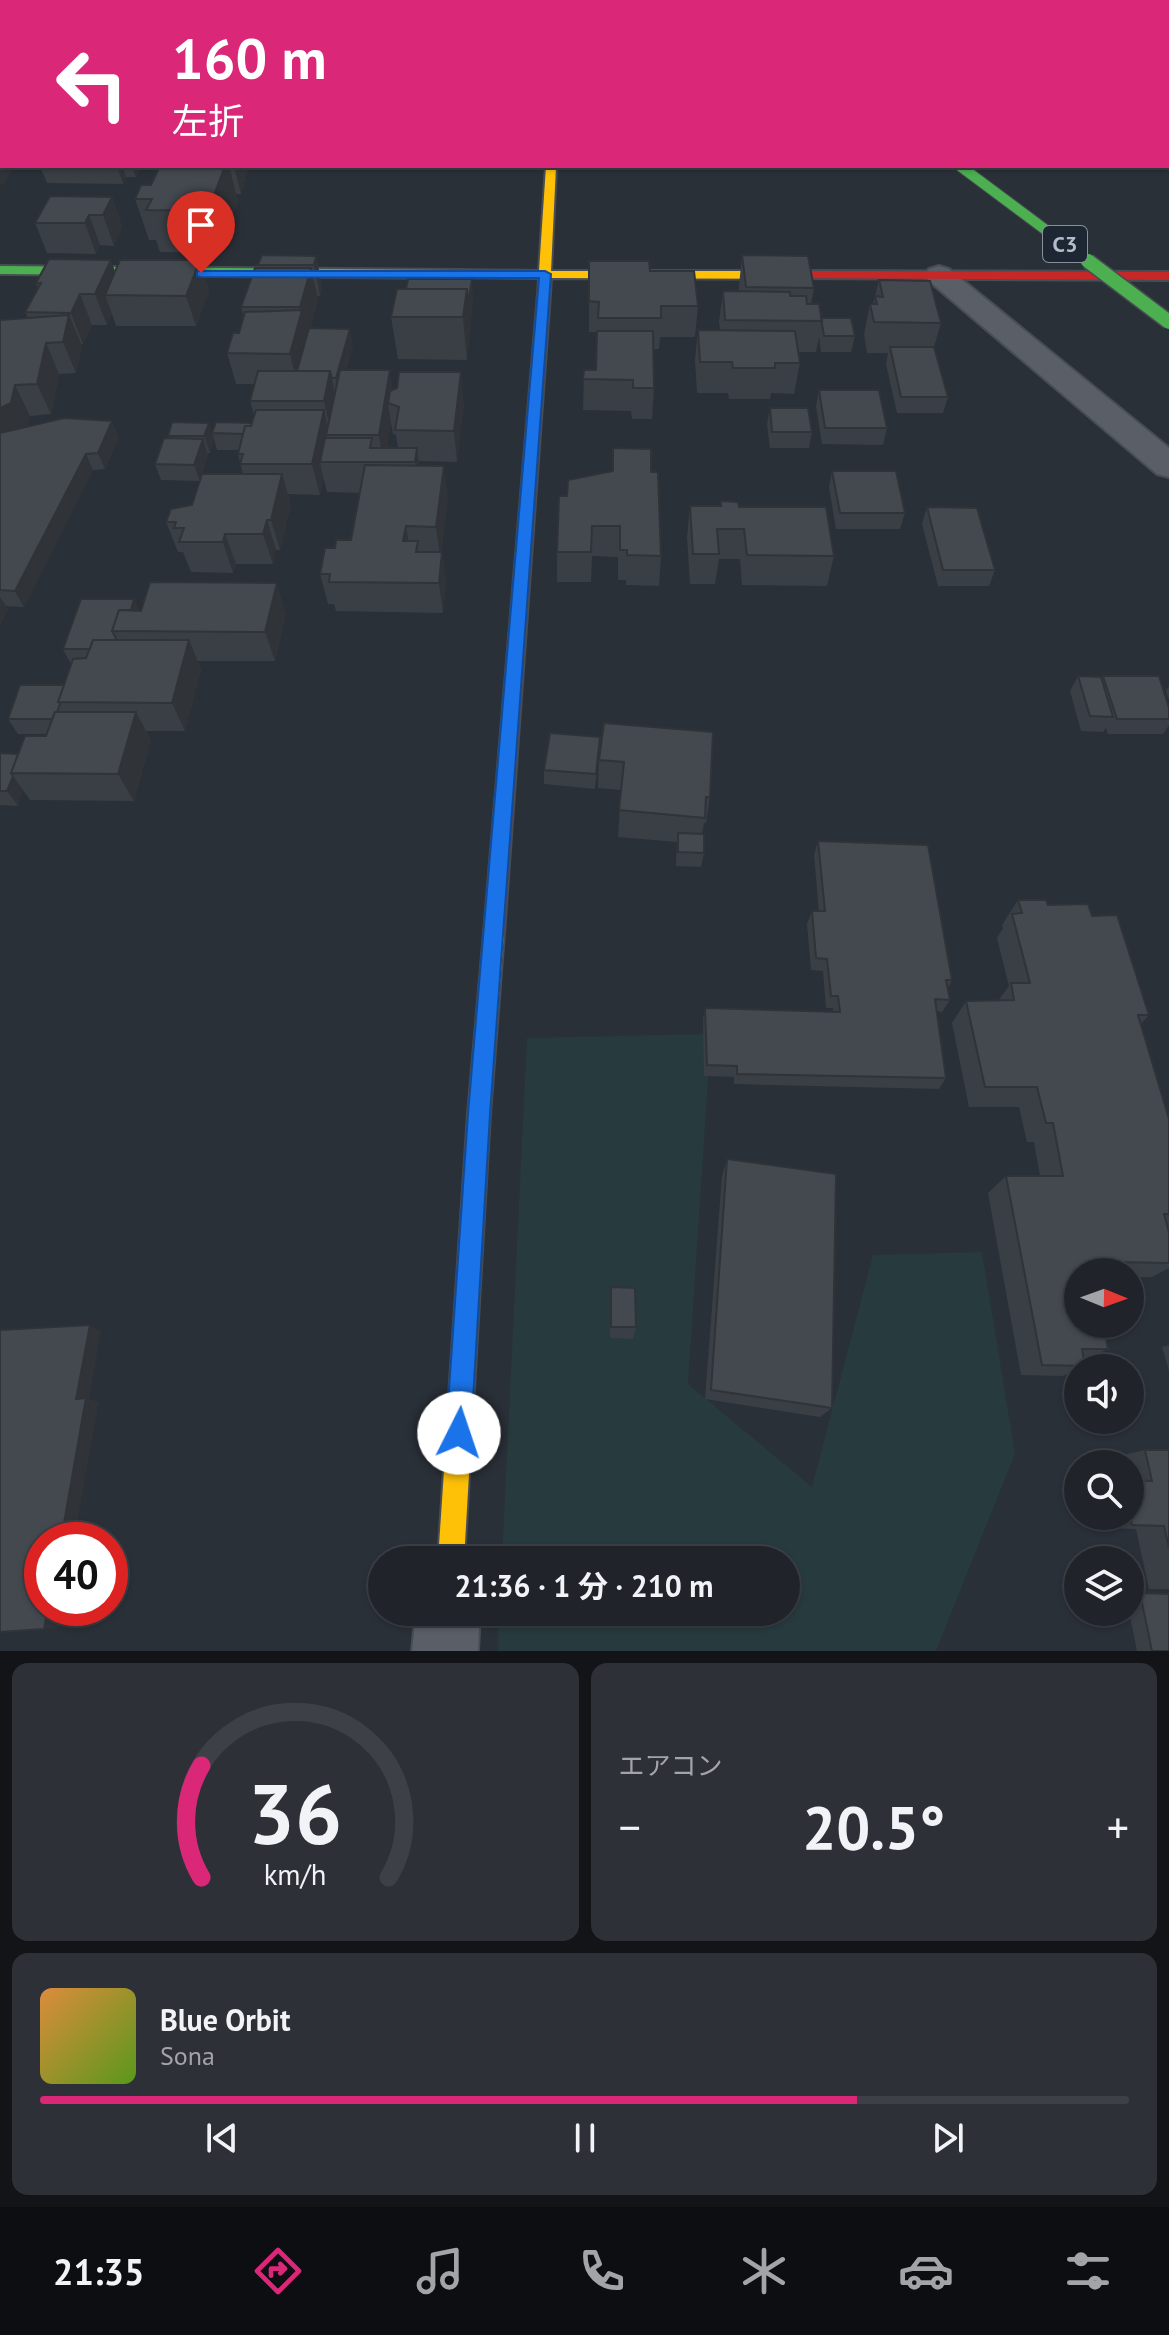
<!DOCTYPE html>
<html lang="ja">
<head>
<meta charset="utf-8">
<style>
	:root { --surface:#20242a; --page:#2d3036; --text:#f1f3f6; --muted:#a2a4a8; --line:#3d4147; --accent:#db2777 }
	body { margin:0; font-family:"PT Sans","Noto Sans JP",sans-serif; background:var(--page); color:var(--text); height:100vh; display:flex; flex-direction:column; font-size:30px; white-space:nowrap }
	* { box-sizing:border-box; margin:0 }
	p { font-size:26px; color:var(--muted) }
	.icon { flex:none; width:44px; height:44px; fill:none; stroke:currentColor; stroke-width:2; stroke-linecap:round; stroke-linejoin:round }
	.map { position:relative; height:1651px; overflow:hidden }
	.sheet { display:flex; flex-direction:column; gap:12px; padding:12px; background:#121417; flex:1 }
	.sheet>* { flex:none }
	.banner { position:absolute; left:0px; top:0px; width:1170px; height:168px; box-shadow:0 2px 6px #0004,0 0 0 2px var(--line); background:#db2777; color:#fff; overflow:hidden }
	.needle { width:52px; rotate:91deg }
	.fabs { position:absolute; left:1064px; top:1258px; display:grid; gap:16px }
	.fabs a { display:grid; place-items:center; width:80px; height:80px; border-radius:50%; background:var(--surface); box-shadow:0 2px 6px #0004,0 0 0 2px var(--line); font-size:40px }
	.speed { position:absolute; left:24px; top:1522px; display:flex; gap:16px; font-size:40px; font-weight:700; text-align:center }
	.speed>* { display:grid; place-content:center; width:104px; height:104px; border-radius:50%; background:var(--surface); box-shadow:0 2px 6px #0004,0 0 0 2px var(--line); line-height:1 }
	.speed .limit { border:12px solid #d22; background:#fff; color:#111 }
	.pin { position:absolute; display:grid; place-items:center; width:68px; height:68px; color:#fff; margin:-82px -34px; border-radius:50% 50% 50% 0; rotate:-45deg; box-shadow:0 0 8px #0007 }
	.pin .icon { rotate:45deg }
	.me { position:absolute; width:88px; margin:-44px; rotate:4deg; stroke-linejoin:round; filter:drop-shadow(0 0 6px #0008) }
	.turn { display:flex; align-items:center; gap:28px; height:168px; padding:0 40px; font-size:36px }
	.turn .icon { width:104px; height:104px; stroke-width:2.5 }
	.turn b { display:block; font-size:56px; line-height:68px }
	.big { font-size:60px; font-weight:700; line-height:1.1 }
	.sheet .card { flex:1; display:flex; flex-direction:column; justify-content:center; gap:12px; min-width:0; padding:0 28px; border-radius:16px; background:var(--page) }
	.sheet .dial { align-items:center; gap:0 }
	.dial svg { height:208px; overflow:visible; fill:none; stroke:var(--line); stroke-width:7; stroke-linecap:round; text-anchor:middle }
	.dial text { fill:var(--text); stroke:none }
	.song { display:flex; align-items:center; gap:24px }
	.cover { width:96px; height:96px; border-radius:12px; background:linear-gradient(135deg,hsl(30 70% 55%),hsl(90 70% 35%)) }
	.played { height:8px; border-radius:4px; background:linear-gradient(90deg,var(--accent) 75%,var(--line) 75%) }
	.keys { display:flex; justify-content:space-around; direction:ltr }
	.heat { display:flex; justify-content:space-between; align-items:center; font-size:44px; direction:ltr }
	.sheet .tiles { flex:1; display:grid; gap:12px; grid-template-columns:1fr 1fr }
	.card:last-child { grid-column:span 2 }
	.trip { position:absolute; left:368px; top:1546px; width:432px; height:80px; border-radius:40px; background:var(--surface); box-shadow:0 2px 6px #0004,0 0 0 2px var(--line); font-weight:700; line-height:80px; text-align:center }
	.tab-bar { display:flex; height:128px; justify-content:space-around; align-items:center; background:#0d0e11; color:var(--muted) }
	.tab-bar .icon { width:56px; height:56px }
	.tab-bar .on { color:var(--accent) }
	.tab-bar b { font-size:36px; color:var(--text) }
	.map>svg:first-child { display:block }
	.green { fill:#273a3e }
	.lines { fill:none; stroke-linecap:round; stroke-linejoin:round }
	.street-casing { stroke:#484c53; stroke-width:4 }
	.fast-casing { stroke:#484c53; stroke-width:4 }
	.slow-casing { stroke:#484c53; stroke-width:4 }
	.jam-casing { stroke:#484c53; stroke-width:4 }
	.street { fill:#5a5e66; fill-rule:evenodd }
	.fast { fill:#4caf50; fill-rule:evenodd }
	.slow { fill:#ffc107; fill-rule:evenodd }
	.jam { fill:#c62828; fill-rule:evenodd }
	.fast-bridge-far1-casing { stroke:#474c53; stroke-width:12; stroke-linecap:butt }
	.fast-bridge-casing { stroke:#474c53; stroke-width:17; stroke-linecap:butt }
	.fast-bridge-far1 { stroke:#4caf50; stroke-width:10 }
	.fast-bridge { stroke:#4caf50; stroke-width:14 }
	.wall { fill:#3a3f45; fill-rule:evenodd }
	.shaded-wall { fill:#303338 }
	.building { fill:#444950; stroke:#303338; stroke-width:2 }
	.route { fill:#1a73e8; stroke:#114b97; stroke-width:2 }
	.labels { text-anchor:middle; stroke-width:8; stroke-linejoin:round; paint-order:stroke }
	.shield { fill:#1d2633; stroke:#878f9c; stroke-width:2 }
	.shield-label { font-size:22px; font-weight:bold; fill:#b4bcc9 }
</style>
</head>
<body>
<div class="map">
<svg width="1169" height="1651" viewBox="0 0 1169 1651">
	<rect width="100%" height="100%" fill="#2a3038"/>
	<path class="green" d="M711,1034L688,1384L812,1487L873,1255L982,1252L1015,1454L936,1651H498L499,1612H786V1560H502L527,1038Z"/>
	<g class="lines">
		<g class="street-casing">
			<path id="street" d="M550,0H572V2H550Z
				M1123,0H1145L1146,2H1124Z
				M1168,49H1169V64H1168Z
				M939,266L949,269L1169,448V477L1157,474L929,281L924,275L929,269Z
				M416,1612H480L478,1651H412Z"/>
		</g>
		<g class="fast-casing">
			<path id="fast" d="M0,266L457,270L463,274L457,278L0,274Z"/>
		</g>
		<g class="slow-casing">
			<path id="slow" d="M724,0H735L737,2H726Z
				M546,166H556L551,271H795L801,275L795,279L551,278L550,294L544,298L538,294L539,278L453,277V271L457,270L539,271Z
				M494,925L501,927L504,933L490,1114L464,1560H438L468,1114L484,933L487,927Z"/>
		</g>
		<g class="jam-casing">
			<path id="jam" d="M795,271L1169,272V280L791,278V272Z
				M544,290L550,294L504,933L501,939L494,941L487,939L484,933L538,294Z"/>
		</g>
		<use href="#street" class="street"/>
		<use href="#fast" class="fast"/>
		<use href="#slow" class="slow"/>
		<use href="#jam" class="jam"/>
		<g class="fast-bridge-far1-casing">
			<path id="fast-bridge-far1" d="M960,166L1090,263"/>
		</g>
		<g class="fast-bridge-casing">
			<path id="fast-bridge" d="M1088,261L1169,322"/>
		</g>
		<use href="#fast-bridge-far1" class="fast-bridge-far1"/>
		<use href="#fast-bridge" class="fast-bridge"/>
	</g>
	<path class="wall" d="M40,166H142L136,177H126L123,184L47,183Z
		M160,166H249L241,194H236L238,201L219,253L160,252L156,240H149L135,199L151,185Z
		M112,197L122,227L114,246L100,245L96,254L47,253L35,223Z
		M742,255L814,288L811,304L821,318L855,336L851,352H821L819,337L816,352H798L800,363L794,394L771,393L770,399H729L728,393H697L695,360L698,330H720L719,322L723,291H739V286Z
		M316,256L322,286L320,296H317L318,299L310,328L353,345L346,370L393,389L464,403L457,462L419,461V466L448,497L441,552H442L446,583L443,613L336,611L334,604H328L320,574L335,548L351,540L360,493L327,492L323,477L320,495L288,494L291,505L280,550H276L273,564H236L233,573L191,572L183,552H178L166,522L192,505L200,481L161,480L155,464L168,438V436L212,433L252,423L254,415L250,401L255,384H236L227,353L239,333L244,317L241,307L258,268V265ZM391,423L393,434L396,435L398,448H387ZM214,439L217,450H239L238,454L243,474H202L208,455V453H210Z
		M200,260L209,291L196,326H116L112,314L107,325H92L83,344H81L82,346L76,373L59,374L51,414L30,416L27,427L119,437L105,469L93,470L24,607L5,606L8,609L0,625V320L28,318L25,312L38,288L36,283Z
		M589,261L650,271L698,306L695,337H660L659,349H653L654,388L652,419H632L631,411L583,410L584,370H596L597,332H589Z
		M879,280L941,323L934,347L948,397L943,413H897L886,364L888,353H867L864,334L870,304H873Z
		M473,296L467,360L398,359L391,317Z
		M819,390L887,428L883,445L822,444L816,406Z
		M770,408L812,432L809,448H770L767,424Z
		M832,471L905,513L900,529H836L829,487Z
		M651,472L661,556L659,586L626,585V580H618V557L592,556L591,582H557V552L567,496Z
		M721,501L739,507L834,556L827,586L742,585L740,559H719L715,584H690L687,537L690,506H720Z
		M927,507L995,570L989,586H938L922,524Z
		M134,599L139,611L286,613L275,661H197L201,669L185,731H146L151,741L134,801L30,800L23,790L18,806L0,805V753L18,754L46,736L47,734H18L8,719L64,685L71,664L63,649Z
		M1078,676L1101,679L1103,676L1169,708V725L1163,734H1108L1106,728L1103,732L1081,731L1070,691Z
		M1169,686V700L1166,691Z
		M604,723L710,797L706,823H704L702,834L704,853L701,867L676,866L677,842L618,837L621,790L598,788L599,760Z
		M600,737V752L595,789L544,784V770Z
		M818,841L952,980L948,988L950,1000L942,1012L937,1011L946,1078L939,1089L734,1084V1077L704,1076L703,1019L705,1008L833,1012V1008H826L823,971L811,970L807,924L812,911H819L814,855Z
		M1018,900L1048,905L1092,916L1149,1015L1141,1024L1169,1214V1268L1152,1277H1130V1272H1078V1324H1132L1105,1335L1108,1349L1084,1360L1085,1366L1063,1376L1021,1375L988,1193L1006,1176H1040L1034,1142H1027L1019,1107H969L952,1023L966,1001H998L1009,986L997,938L1003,928L1002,925Z
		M727,1159L832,1408L820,1417L705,1399L722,1176Z
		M611,1287L636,1327L633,1339L610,1338Z
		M1169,1345V1371L1162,1347Z
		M1145,1450H1169V1589H1149L1136,1529L1105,1528L1103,1516H1130V1464H1120L1119,1456Z
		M1130,1593L1169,1594V1651H1137L1129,1612H1130Z"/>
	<path class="shaded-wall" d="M0,141L2,146V166H10L12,170L2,187L0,183Z
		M117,166H122L126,177L123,184Z
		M132,166H142L136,177Z
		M225,166H229L238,201L219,253L208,211Z
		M234,166H249L241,194Z
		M112,197L122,227L114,246L103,215Z
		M89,215L100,245L96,254L85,223Z
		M316,256L322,286L320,296L314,265Z
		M111,260L122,291L105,295L112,314L107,325L95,294Z
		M200,260L209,291L196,326L186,296Z
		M311,268L318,299L296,378L290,354L301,312L300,307Z
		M472,279L473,296L467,360L463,317L467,289Z
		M80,294L92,325L83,344L71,313Z
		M69,315L82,346L76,373L63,342Z
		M350,329L353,345L340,395L336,378Z
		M46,343L59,374L51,414L37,384Z
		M390,370L395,401L388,403L391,423L385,462H383L379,435Z
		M330,371L337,402L331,432L324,401Z
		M461,372L464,403L457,462L454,431Z
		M15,385L30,416L26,433L0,443V408Z
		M324,410L330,435H326L329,449L320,462L323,477L320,495L312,464Z
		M112,421L119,437L105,469L98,453Z
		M209,423L214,439L210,453L204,436Z
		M203,439L208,455L200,481L194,465Z
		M417,448L421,479L419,493L415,462Z
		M86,454L93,470L24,607L15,591Z
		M444,466L448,497L440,557L436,527Z
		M282,474L291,505L280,550L271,520Z
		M267,520L276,550L273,564L263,534Z
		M406,526L411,557L403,541Z
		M225,534L236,564L233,573L223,542Z
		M442,552L446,583L443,613L439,583Z
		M277,583L286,613L275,661L265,632Z
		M0,597L8,609L0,625Z
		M134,599L142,615L124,631Z
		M189,640L201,669L185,731L172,703Z
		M136,712L151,741L134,801L118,774Z
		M600,737V752L595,789L596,774Z
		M13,776L23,790L18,806L7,791Z
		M90,1325L101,1331L89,1399L99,1402L74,1540H61L76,1399Z
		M48,1608H62L59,1628L44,1629Z"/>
	<path class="building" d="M0,44H2V137H0Z
		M160,166H225L208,211L146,210L152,199H135L141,185H151Z
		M50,196L112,197L103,215H89L85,223H35Z
		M262,255L316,256L314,265H258Z
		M742,255L808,256L814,288L746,287Z
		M49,259L111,260L95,294H80L71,313L25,312L41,283H36Z
		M120,260H200L186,296L105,295Z
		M589,261H649L650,271H694L698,306H661V318H598L599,302L589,301Z
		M255,268H311L300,307H241Z
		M408,279H472L468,305L467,289H406Z
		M879,280L930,281L941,323L874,322L870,304H877L875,296L883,297Z
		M397,289H467L463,317H391Z
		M723,291L790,292V296H806L807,304H819L822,321L725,320Z
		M302,310L290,354L227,353L233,333H239L245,312Z
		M69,315L63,342L46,343L37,384L15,385L11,403L0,408V320Z
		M821,318H851L855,336H824Z
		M309,328L350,329L336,378H332L330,371H297Z
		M698,330L795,331L800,363H775V368H733L732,362H700Z
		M597,331H653L654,388H633V380L583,379L584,370H596Z
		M890,347H934L948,397H901Z
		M340,370H390L379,435H326Z
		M258,371H330L324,401H250Z
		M399,372H461L454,431L395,430L399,407L388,403L390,391L397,388Z
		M819,390H879L887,428H825Z
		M770,408H808L812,432H772Z
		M256,410H324L312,464H240L243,454H238L245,426H251Z
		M64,418L112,421L98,453L86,454L15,591L0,590V433Z
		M172,422L209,423L204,436H168Z
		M216,422L252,423L251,426H245L243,434L212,433Z
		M164,438L203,439L194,465L155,464Z
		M325,438H372L370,448H417L415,462H320Z
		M613,448L651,449V472H658L661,556L627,555V550H620V526H592L591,552H557L559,496H567L568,480L613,471Z
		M365,465L444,466L436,527L406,526L403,541H418L416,552H442L439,583L329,582L330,574H320L325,548H335L336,540H351Z
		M832,471H896L905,513H840Z
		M202,474H282L271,520H267L263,534H225L223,542H179L184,528H174L176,522H166L171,509L192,505Z
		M721,501L738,502L739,507H826L834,556L747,555L744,529H717L719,554H693L690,506H721Z
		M927,507L977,508L995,570H943Z
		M150,582L277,583L265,632L112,631L119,610L141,611Z
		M81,599H134L131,610H119L112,631L117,640H93L90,649H63Z
		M93,640H189L172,703L58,702L73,659L86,658Z
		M1078,676L1101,677L1113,717L1090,716Z
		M1103,676H1159L1169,708V719H1117Z
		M20,685H64L58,702L60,704L57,712H55L52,719H8Z
		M55,712H136L118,774L11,773L25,736H46Z
		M604,723L713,732L710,797H706L705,818L619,810L624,762L599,760Z
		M550,733L600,737L596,774L544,770Z
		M0,753L18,754L11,773L13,776L7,791H0Z
		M678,833L704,834V853L678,852Z
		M818,841L928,845L952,980H946L950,1000L935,999L946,1078L737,1074V1066L707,1065L705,1008L840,1012L838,996H831L827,959L816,958L812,911H825Z
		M1018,900H1046L1048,905L1088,904L1092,916L1117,915L1149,1015H1138L1169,1119V1214H1164L1169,1232V1263L1118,1262L1120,1272H1078V1324H1103L1108,1349H1082L1085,1366L1042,1365L1006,1176H1063L1053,1123H1046L1037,1087H985L966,1001L1014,1000L1011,983H1030L1012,914L1022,913Z
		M727,1159L836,1174L832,1408L711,1390Z
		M611,1287L635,1288L636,1327H611Z
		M90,1325L76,1399L86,1398L61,1540H42V1608H48L44,1629L0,1632V1330Z
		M1145,1450H1169V1548L1164,1526L1132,1525L1130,1516V1480L1152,1481Z
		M1140,1593L1169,1594V1651H1152Z"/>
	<path class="route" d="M197,271H545L551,274L490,1114L471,1433L468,1442L459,1445L450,1442L446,1433L468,1114L539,278L201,277L197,276Z"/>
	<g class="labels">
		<rect class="shield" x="1043" y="226" width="44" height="36" rx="6"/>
		<g class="shield-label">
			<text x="1065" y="252">C3</text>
		</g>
	</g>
</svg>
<div class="fabs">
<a><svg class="needle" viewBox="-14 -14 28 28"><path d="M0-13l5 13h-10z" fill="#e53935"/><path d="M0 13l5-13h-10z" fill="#a2a4a8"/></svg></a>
<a><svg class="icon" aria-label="sound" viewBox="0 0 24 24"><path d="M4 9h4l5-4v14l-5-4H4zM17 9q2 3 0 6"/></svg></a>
<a><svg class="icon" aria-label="search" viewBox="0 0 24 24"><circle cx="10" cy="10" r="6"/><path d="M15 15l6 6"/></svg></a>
<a><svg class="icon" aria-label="layers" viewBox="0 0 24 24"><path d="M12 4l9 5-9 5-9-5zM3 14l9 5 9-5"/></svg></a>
</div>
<div class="speed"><div class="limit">40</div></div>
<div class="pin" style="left:201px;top:273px;background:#d93025"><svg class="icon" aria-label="arrive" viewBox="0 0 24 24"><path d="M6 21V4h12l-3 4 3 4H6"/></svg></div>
<svg class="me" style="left:459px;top:1433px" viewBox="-20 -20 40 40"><circle r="19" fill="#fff"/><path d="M0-13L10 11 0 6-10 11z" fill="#1a73e8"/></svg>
<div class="trip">21:36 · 1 分 · 210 m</div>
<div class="banner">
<div class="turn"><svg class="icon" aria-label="left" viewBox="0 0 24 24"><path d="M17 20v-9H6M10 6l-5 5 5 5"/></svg><div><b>160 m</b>左折</div></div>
</div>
</div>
<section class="sheet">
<div class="tiles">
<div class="card dial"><svg viewBox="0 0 100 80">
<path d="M14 69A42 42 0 1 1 86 69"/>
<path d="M14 69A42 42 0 0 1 14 26" stroke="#db2777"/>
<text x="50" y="56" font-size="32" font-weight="700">36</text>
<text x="50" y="72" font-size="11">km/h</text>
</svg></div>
<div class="card"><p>エアコン</p>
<div class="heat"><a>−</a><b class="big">20.5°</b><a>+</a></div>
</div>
<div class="card">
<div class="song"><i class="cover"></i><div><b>Blue Orbit</b><p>Sona</p></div></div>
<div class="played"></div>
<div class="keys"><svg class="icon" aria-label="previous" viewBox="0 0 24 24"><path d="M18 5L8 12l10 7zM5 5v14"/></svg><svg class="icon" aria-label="pause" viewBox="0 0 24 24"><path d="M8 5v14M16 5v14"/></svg><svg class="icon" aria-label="next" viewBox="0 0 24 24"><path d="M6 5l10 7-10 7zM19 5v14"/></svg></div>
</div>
</div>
</section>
<nav class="tab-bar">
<b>21:35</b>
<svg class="icon on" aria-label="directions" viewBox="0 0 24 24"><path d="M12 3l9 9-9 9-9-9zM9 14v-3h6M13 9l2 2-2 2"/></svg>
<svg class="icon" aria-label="music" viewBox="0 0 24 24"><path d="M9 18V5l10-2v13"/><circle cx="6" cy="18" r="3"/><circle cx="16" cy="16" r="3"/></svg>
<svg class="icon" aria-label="phone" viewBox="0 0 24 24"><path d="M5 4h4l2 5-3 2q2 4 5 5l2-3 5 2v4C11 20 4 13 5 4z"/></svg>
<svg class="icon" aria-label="climate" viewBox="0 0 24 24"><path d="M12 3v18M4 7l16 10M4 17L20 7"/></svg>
<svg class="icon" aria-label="car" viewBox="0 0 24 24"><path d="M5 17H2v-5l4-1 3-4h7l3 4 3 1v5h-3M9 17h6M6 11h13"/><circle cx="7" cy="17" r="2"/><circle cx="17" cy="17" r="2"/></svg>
<svg class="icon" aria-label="filters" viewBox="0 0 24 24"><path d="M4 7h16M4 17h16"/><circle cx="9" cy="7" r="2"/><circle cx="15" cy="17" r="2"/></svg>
</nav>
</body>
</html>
